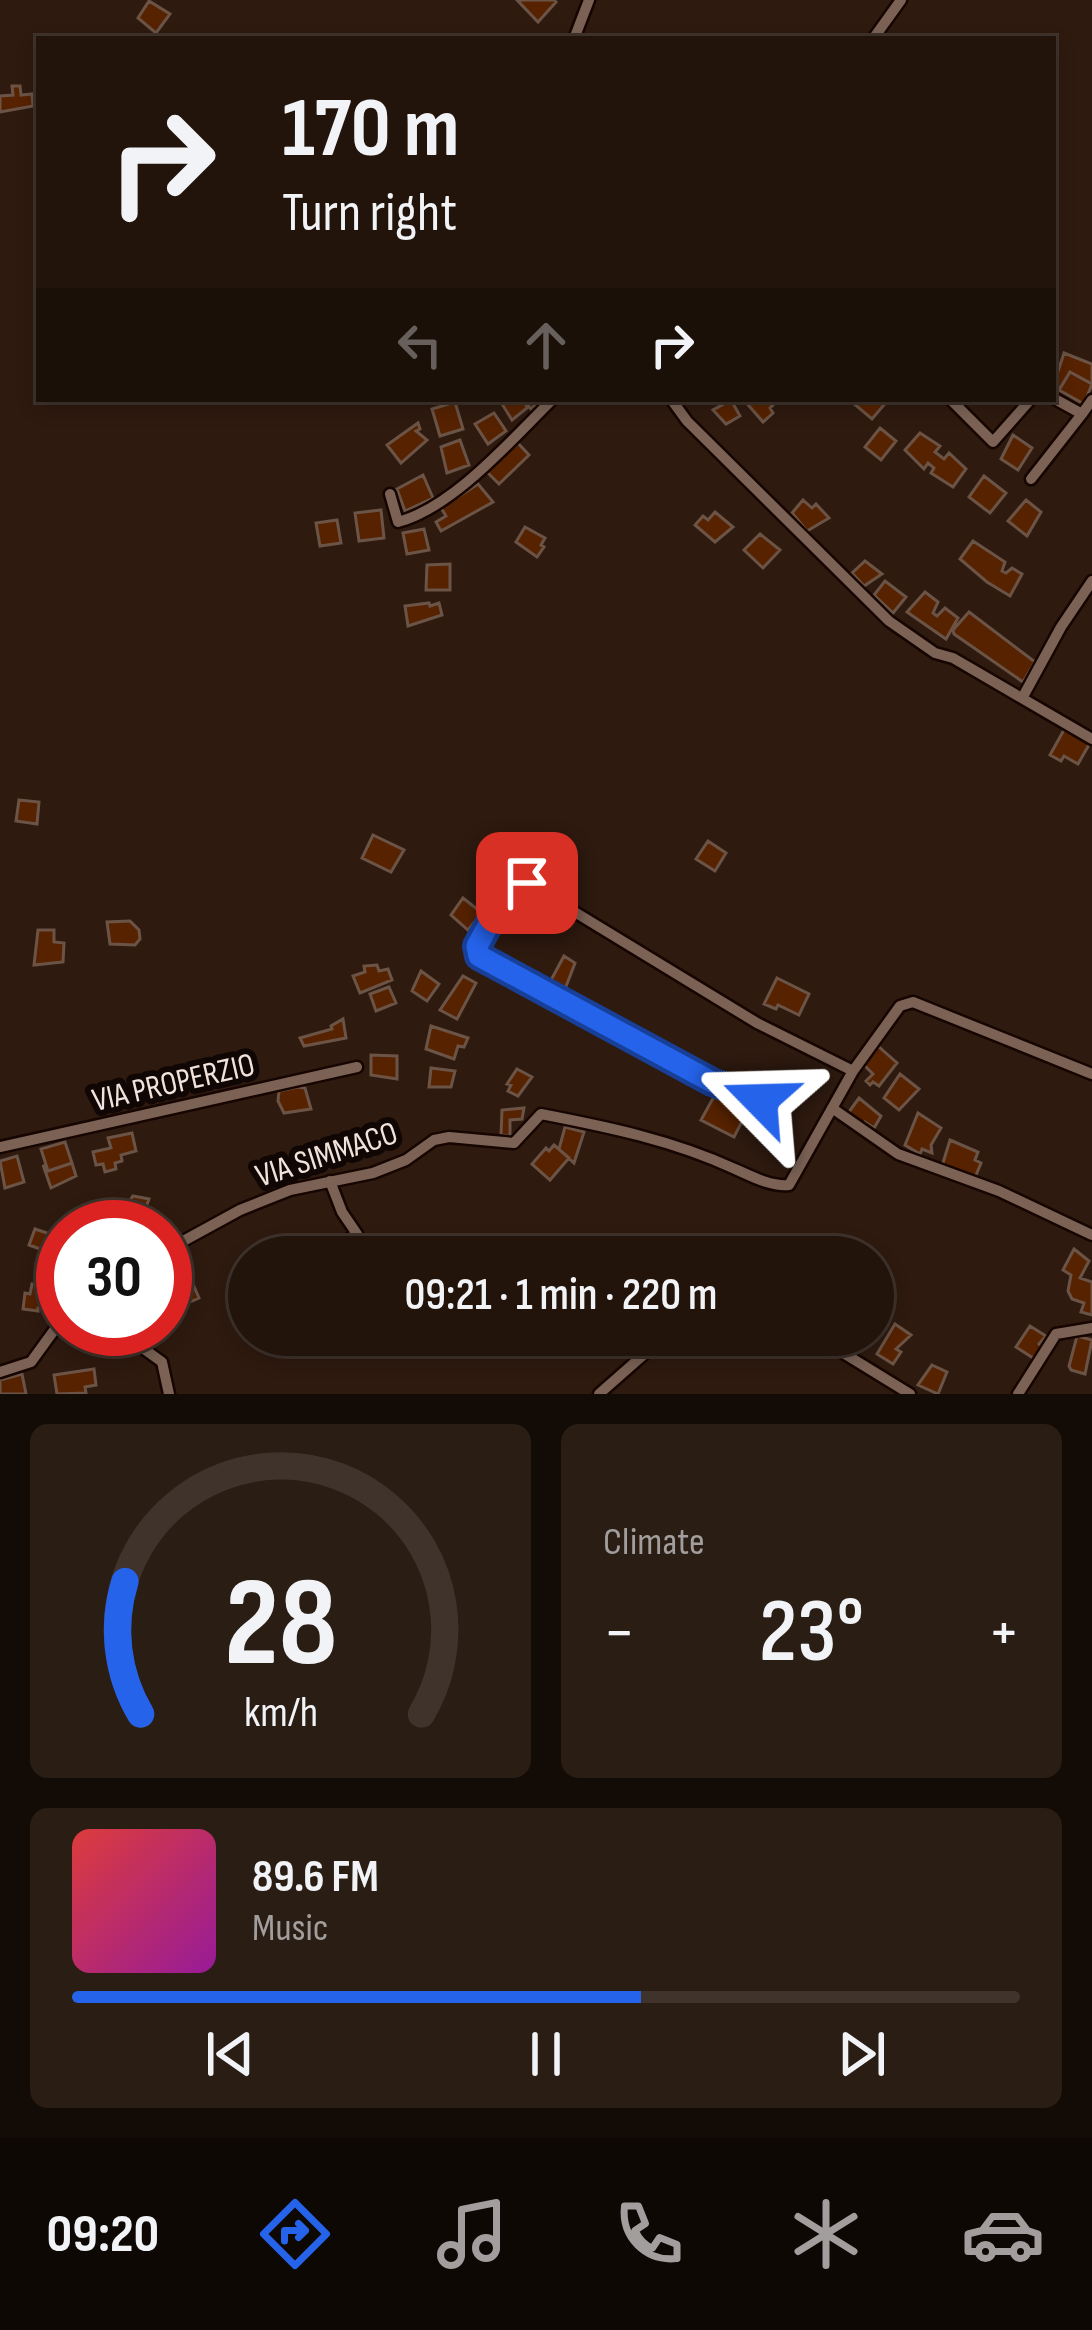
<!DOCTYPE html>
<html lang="en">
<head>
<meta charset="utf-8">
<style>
	:root { --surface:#22140b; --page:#2a1d14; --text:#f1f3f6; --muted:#a29e9d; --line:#3f332c; --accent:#2563eb }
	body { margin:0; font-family:"Sofia Sans Condensed",sans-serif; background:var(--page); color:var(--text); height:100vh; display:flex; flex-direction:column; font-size:45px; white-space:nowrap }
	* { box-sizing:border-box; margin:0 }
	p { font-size:39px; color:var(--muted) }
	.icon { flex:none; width:66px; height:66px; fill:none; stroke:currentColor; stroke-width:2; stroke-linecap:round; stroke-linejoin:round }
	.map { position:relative; height:1394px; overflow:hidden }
	.panel { display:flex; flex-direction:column; gap:30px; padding:30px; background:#130b06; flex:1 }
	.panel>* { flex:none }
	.top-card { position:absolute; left:36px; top:36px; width:1020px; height:366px; border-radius:0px; box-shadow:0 6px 18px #0003,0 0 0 3px var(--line); background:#22140b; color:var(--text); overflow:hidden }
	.speed { position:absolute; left:36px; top:1200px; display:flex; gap:24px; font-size:60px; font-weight:700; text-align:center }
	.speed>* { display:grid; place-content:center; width:156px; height:156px; border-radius:50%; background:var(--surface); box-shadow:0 6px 18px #0003,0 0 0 3px var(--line); line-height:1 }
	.speed .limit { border:18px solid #d22; background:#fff; color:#111 }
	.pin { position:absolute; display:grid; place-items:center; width:102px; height:102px; color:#fff; margin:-51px; border-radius:24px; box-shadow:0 6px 18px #0006 }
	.me { position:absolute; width:132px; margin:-66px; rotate:292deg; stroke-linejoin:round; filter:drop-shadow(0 0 9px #0008) }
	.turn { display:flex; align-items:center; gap:42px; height:252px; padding:0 48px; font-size:54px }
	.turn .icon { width:156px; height:156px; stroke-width:2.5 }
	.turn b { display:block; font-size:84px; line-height:102px }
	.lanes { display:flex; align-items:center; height:114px; padding:0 48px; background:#0003; justify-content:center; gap:60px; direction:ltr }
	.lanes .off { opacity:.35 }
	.big { font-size:90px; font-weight:600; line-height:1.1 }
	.panel .card { flex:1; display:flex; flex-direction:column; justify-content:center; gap:18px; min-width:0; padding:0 42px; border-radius:18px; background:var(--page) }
	.panel .dial { align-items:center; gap:0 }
	.dial svg { height:312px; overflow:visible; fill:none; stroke:var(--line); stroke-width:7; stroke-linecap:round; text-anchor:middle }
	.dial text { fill:var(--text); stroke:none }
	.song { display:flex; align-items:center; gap:36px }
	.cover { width:144px; height:144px; border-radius:18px; background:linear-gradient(135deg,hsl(0 70% 55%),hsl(300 70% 35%)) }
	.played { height:12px; border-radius:6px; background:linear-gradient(90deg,var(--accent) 60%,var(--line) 60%) }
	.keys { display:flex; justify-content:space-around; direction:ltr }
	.heat { display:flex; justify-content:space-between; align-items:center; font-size:66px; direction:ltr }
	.panel .tiles { flex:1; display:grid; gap:30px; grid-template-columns:1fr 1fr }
	.card:last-child { grid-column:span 2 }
	.trip { position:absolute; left:228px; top:1236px; width:666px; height:120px; border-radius:60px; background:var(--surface); box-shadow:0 6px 18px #0003,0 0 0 3px var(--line); font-weight:600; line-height:120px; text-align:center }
	.tabs { display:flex; height:192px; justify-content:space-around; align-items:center; background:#0e0804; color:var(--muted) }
	.tabs .icon { width:84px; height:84px }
	.tabs .current { color:var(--accent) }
	.tabs b { font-size:54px; color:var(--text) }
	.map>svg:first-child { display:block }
	.building { fill:#562200; stroke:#6b5346; stroke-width:3 }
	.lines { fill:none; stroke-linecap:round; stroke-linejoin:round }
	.minor-casing { stroke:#160500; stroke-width:15 }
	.minor { stroke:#7b6255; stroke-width:10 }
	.route-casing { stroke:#184099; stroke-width:30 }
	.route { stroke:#2563eb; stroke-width:21 }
	.labels { text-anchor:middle; stroke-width:12; stroke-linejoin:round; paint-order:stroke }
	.street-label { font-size:33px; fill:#f1e3db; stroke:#100704 }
</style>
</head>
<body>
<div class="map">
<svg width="1092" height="1394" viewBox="0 0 1092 1394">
	<rect width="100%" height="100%" fill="#2e1a0f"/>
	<path class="building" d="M517,0H554L556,2L538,22Z
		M149,1L170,14L156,33L138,18Z
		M12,86H20L21,95L32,94L33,106L0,112V96L13,95Z
		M1064,353L1092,364V384L1070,372L1059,390L1053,387Z
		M1070,372L1092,384L1084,404L1059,390Z
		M499,399H542L531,409L525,402L527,408L512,420Z
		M743,399H775L777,401L770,408L773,413L763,422Z
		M856,399H889L872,419L853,403Z
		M731,400L740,416L726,424L713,410Z
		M455,402L463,429L440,436L432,409Z
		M494,413L506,431L488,444L475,424Z
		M418,423L420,429L416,431L427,440L401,463L387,445Z
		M880,428L896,441L881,460L865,447Z
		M920,433L940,446L935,452L944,459L949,453L966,469L953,487L931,473L934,468L928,463L924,469L905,450Z
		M1013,435L1032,448L1018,470L1001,459Z
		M460,440L469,465L447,473L441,447Z
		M515,440L529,455L499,484L485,470Z
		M423,475L433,498L405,511L397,489Z
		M984,476L1006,493L990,513L969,497Z
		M478,484L493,502L441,531L436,522L446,516L441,508Z
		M803,500L812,508L816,504L829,518L807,531L792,513Z
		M1026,500L1041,512L1027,536L1008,521Z
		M381,510L384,538L359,541L355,513Z
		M715,512L733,527L715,542L695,525L703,516L708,520Z
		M337,520L341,543L320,546L316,523Z
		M525,527L545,538L541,545L544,547L537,557L516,542Z
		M424,529L429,550L407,554L403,533Z
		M760,534L780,550L763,568L744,550Z
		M973,541L1005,562L1002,571L1006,573L1012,568L1022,574L1010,596L987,582L960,559Z
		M865,561L882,574L864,586L852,573Z
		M450,564V590H426L427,565Z
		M885,581L906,597L893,613L874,595Z
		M925,592L938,602L933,613L937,616L945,608L958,618L946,639L907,612Z
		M429,603L430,606L439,603L442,615L408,626L405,606Z
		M969,612L1035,662L1023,682L954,634L953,630Z
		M1065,728L1090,743L1078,764L1064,756L1061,761L1050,755Z
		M19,800L39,802L37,824L16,821Z
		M373,835L404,850L391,872L362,858Z
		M708,841L726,853L715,871L696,859Z
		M463,898L482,913L468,930L451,915Z
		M130,921L139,930L140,939L135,945L110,944L107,922Z
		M38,930H54V942L64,943L63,962L34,965Z
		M564,956L575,963L565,989L550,982Z
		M377,965L379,971L388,969L392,980L360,993L353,976L365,972L364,966Z
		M421,971L439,984L427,1001L412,991Z
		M463,976L476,983L457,1019L440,1010Z
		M777,978L809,994L799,1015L778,1005L776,1009L764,1004Z
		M389,987L396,1003L376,1011L370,994Z
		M343,1019L346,1038L304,1046L300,1038L332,1029L331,1026Z
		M431,1026L468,1038L464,1047L458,1046L454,1059L426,1049Z
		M878,1046L897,1063L879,1086L873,1082L870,1085L866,1081L873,1074L862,1063Z
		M371,1055L397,1056V1079L371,1075Z
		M431,1068L455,1071L451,1087H429Z
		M517,1069L532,1077L518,1096L508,1091L511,1085L507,1084Z
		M900,1074L919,1089L899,1110L884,1098Z
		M298,1087L305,1088L311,1109L284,1113L278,1101L279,1091Z
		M717,1091L749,1108L734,1137L701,1120Z
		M859,1098L881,1116L874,1128L865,1122L861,1127L846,1116Z
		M524,1108L522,1119L510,1120V1136L501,1135L502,1110Z
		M918,1113L941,1128L931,1145L932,1153L922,1149L920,1154L905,1145Z
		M565,1127L584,1132L574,1163L559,1149Z
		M132,1133L136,1151L121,1155L122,1161L115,1163L116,1169L105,1172L103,1164L96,1165L93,1152L111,1148L108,1138Z
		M950,1140L978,1152L975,1160L981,1163L974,1180L942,1166Z
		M65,1142L72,1163L48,1171L41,1149Z
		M554,1145L569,1158L550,1180L532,1164L546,1148L549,1151Z
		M17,1156L24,1182L5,1188L0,1161Z
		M72,1163L76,1176L51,1188L43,1165L48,1171Z
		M133,1196L149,1199L139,1227L112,1226Z
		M35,1229L53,1235L50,1243L57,1245L54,1254L29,1245Z
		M1074,1249L1089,1261L1080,1278L1092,1282V1315L1081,1312L1084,1303L1072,1299L1068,1291L1071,1275L1063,1270Z
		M189,1275L199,1298L183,1305L173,1281Z
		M32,1284L52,1288L53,1306L38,1308V1311L23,1309L25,1293L30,1294Z
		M895,1324L911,1335L896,1349L901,1352L893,1364L877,1354Z
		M1030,1326L1046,1336L1039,1344L1043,1348L1033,1358L1016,1347Z
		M1077,1336L1092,1340L1085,1374L1071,1370L1069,1366Z
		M932,1365L947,1372L938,1394L918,1385Z
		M94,1369L96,1385L85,1387L86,1393L57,1394L54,1375Z
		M22,1374L26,1394H0V1380Z"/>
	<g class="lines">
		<g class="minor-casing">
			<path id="minor" d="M574,39L589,0
				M873,39L901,0
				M1053,398L1082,414L1092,400
				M671,399L687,421L889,621L935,653L953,658L1092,739
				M950,399L993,442L1031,399
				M1031,479L1082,414
				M390,494L398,522C454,507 511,440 553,399
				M1025,693L1061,627L1092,581
				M761,1100L712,1082L479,956L477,946L499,906L527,883L757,1023L853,1071
				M832,1108L898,1154L999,1191L1092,1235
				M0,1147L357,1067
				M330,1181L342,1212L357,1234L341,1244L342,1257
				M165,1251L240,1210L290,1190L373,1173L406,1160L434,1140L449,1137L514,1143L541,1114C608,1127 672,1140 735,1169C751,1176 771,1187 789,1185L853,1071L900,1006L913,1002L1092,1074
				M136,1329L144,1349L162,1362L169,1394
				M280,1335H358
				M814,1335L910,1394
				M0,1372L31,1362L63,1318
				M599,1394L666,1335
				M1018,1394L1056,1334L1092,1328"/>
		</g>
		<use href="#minor" class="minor"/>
	</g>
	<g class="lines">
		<g class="route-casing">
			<path id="route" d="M527,883L499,906L477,946L479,956L712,1082L760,1100"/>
		</g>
		<use href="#route" class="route"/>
	</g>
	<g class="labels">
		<g class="street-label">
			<text transform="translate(173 1081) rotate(-13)" y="12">VIA PROPERZIO</text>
			<text transform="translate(326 1153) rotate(-18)" y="12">VIA SIMMACO</text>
		</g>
	</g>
</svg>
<div class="speed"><div class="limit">30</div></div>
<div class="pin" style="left:527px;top:883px;background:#d93025"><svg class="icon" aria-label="arrive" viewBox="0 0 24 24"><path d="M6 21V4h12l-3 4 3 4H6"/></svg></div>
<svg class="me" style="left:760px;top:1100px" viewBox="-20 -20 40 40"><path d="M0-17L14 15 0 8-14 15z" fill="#2563eb" stroke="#fff" stroke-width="4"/></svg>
<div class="trip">09:21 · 1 min · 220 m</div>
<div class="top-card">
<div class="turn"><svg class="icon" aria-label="right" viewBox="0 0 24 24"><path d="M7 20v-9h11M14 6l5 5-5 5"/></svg><div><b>170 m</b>Turn right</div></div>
<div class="lanes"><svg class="icon off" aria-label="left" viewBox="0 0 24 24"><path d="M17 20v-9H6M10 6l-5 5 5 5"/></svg><svg class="icon off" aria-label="ahead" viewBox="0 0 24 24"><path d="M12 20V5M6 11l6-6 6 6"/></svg><svg class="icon" aria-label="right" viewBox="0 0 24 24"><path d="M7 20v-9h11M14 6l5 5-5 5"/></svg></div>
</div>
</div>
<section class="panel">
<div class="tiles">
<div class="card dial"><svg viewBox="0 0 100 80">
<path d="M14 69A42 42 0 1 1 86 69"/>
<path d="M14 69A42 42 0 0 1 10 35" stroke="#2563eb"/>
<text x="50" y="56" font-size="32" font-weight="700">28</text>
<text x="50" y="72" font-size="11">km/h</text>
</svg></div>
<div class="card"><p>Climate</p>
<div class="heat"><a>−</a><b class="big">23°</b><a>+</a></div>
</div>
<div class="card">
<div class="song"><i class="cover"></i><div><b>89.6 FM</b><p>Music</p></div></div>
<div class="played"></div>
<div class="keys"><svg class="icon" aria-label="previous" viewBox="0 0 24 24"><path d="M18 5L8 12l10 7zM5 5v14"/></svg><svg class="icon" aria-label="pause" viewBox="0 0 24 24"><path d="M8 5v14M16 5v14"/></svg><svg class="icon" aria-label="next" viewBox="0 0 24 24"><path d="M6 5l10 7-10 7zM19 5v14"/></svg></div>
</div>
</div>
</section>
<nav class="tabs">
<b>09:20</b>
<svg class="icon current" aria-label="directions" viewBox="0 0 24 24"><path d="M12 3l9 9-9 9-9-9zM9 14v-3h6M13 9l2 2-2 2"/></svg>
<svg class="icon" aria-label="music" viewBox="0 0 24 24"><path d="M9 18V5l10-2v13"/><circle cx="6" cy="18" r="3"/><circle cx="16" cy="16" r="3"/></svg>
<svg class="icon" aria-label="phone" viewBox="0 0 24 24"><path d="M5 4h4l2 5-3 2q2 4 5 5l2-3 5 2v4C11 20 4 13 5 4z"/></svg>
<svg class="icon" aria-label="climate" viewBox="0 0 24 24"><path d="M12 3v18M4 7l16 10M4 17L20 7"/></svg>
<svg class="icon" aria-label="car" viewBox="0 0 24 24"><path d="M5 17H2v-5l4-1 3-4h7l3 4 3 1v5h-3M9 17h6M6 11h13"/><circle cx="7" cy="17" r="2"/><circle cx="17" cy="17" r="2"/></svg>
</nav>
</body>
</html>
